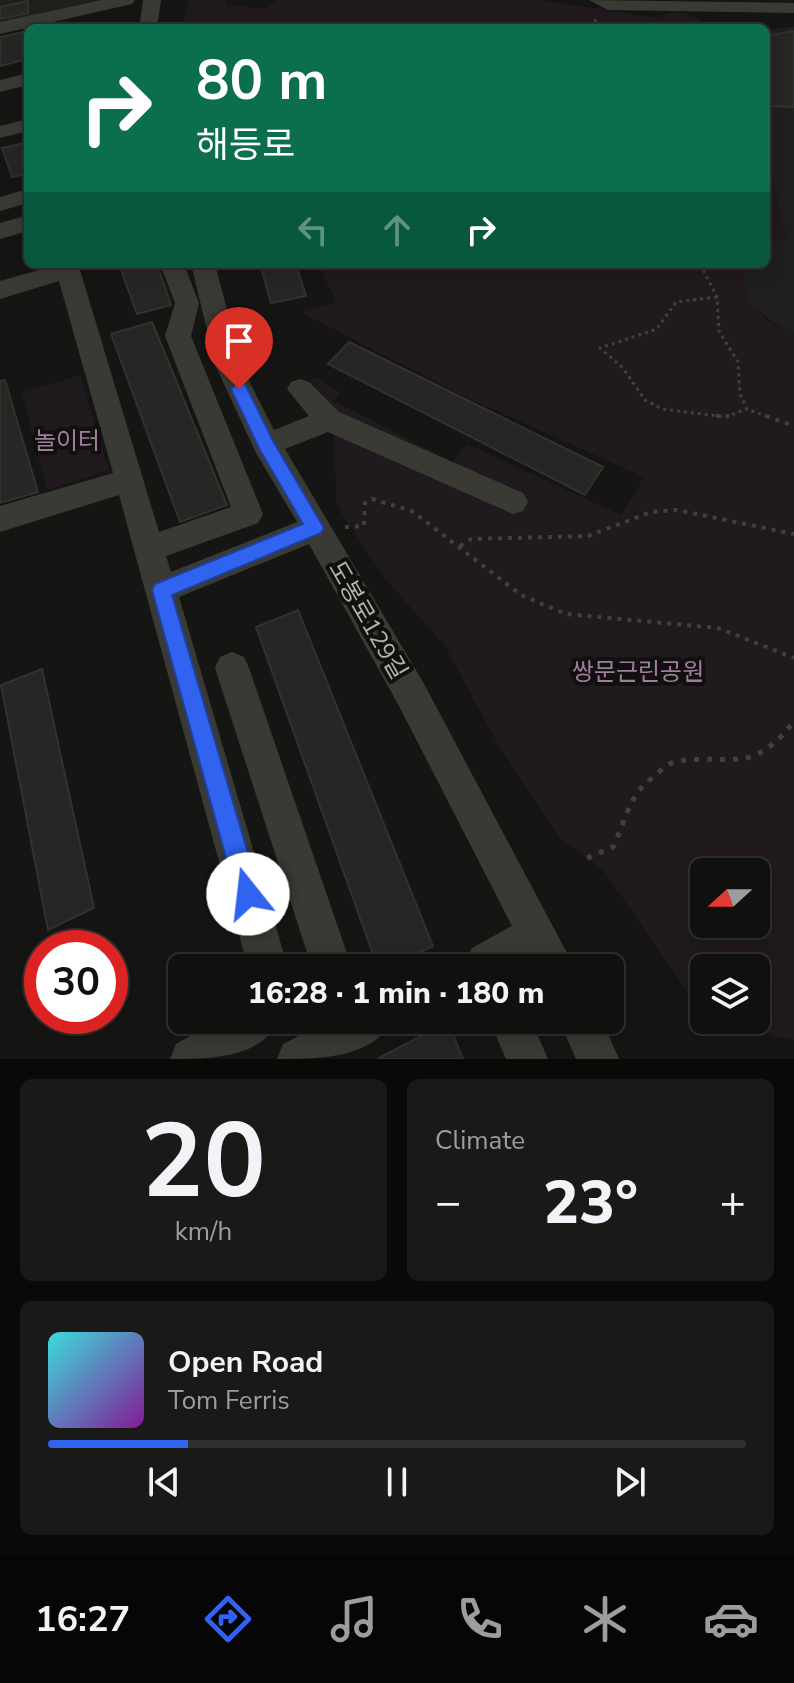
<!DOCTYPE html>
<html lang="en">
<head>
<meta charset="utf-8">
<style>
	:root { --surface:#10100f; --page:#191918; --text:#f1f3f6; --muted:#9c9d9e; --line:#30302f; --accent:#3063f0 }
	body { margin:0; font-family:"Nunito Sans","Noto Sans KR",sans-serif; background:var(--page); color:var(--text); height:100vh; display:flex; flex-direction:column; font-size:30px; white-space:nowrap }
	* { box-sizing:border-box; margin:0 }
	p { font-size:26px; color:var(--muted) }
	.icon { flex:none; width:44px; height:44px; fill:none; stroke:currentColor; stroke-width:2; stroke-linecap:round; stroke-linejoin:round }
	.map { position:relative; height:1059px; overflow:hidden }
	.side { display:flex; flex-direction:column; gap:20px; padding:20px; background:#090908; flex:1 }
	.side>* { flex:none }
	.guide { position:absolute; left:24px; top:24px; width:746px; height:244px; border-radius:12px; box-shadow:0 4px 20px #0003,0 0 0 2px var(--line); background:#0b6e4f; color:#fff; overflow:hidden }
	.needle { width:52px; rotate:249deg }
	.fabs { position:absolute; left:690px; top:858px; display:grid; gap:16px }
	.fabs a { display:grid; place-items:center; width:80px; height:80px; border-radius:12px; background:var(--surface); box-shadow:0 4px 20px #0003,0 0 0 2px var(--line); font-size:40px }
	.speed { position:absolute; left:24px; top:930px; display:flex; gap:16px; font-size:40px; font-weight:700; text-align:center }
	.speed>* { display:grid; place-content:center; width:104px; height:104px; border-radius:50%; background:var(--surface); box-shadow:0 4px 20px #0003,0 0 0 2px var(--line); line-height:1 }
	.speed .limit { border:12px solid #d22; background:#fff; color:#111 }
	.pin { position:absolute; display:grid; place-items:center; width:68px; height:68px; color:#fff; margin:-82px -34px; border-radius:50% 50% 50% 0; rotate:-45deg; box-shadow:0 0 8px #0007 }
	.pin .icon { rotate:45deg }
	.me { position:absolute; width:88px; margin:-44px; rotate:344deg; stroke-linejoin:round; filter:drop-shadow(0 0 6px #0008) }
	.turn { display:flex; align-items:center; gap:28px; height:168px; padding:0 40px; font-size:36px }
	.turn .icon { width:104px; height:104px; stroke-width:2.5 }
	.turn b { display:block; font-size:56px; line-height:68px }
	.lanes { display:flex; align-items:center; height:76px; padding:0 40px; background:#0003; justify-content:center; gap:40px; direction:ltr }
	.lanes .off { opacity:.35 }
	.big { font-size:60px; font-weight:800; line-height:1.1 }
	.side .widget { flex:1; display:flex; flex-direction:column; justify-content:center; gap:12px; min-width:0; padding:0 28px; border-radius:12px; background:var(--page) }
	.side .dial { align-items:center; gap:0 }
	.dial b { font-size:104px; line-height:1 }
	.song { display:flex; align-items:center; gap:24px }
	.cover { width:96px; height:96px; border-radius:12px; background:linear-gradient(135deg,hsl(180 70% 55%),hsl(290 70% 35%)) }
	.played { height:8px; border-radius:4px; background:linear-gradient(90deg,var(--accent) 20%,var(--line) 20%) }
	.keys { display:flex; justify-content:space-around; direction:ltr }
	.heat { display:flex; justify-content:space-between; align-items:center; font-size:44px; direction:ltr }
	.side .tiles { flex:1; display:grid; gap:20px; grid-template-columns:1fr 1fr }
	.widget:last-child { grid-column:span 2 }
	.trip { position:absolute; left:168px; top:954px; width:456px; height:80px; border-radius:12px; background:var(--surface); box-shadow:0 4px 20px #0003,0 0 0 2px var(--line); font-weight:800; line-height:80px; text-align:center }
	.tab-bar { display:flex; height:128px; justify-content:space-around; align-items:center; background:#060606; color:var(--muted) }
	.tab-bar .icon { width:56px; height:56px }
	.tab-bar .selected { color:var(--accent) }
	.tab-bar b { font-size:36px; color:var(--text) }
	.map>svg:first-child { display:block }
	.built { fill:#1f1f1d }
	.green { fill:#201a1f; fill-rule:evenodd }
	.building { fill:#262624; stroke:#31312e; stroke-width:2 }
	.lines { fill:none; stroke-linecap:round; stroke-linejoin:round }
	.path-far2 { stroke:#41403b; stroke-width:3; stroke-dasharray:3 4; stroke-linecap:butt }
	.path-far1 { stroke:#41403b; stroke-width:4; stroke-dasharray:4 6; stroke-linecap:butt }
	.path { stroke:#41403b; stroke-width:5; stroke-dasharray:5 8; stroke-linecap:butt }
	.minor { fill:#3a3a35; fill-rule:evenodd }
	.route { fill:#3063f0; stroke:#1f409c; stroke-width:2 }
	.labels { text-anchor:middle; stroke-width:8; stroke-linejoin:round; paint-order:stroke }
	.park-label { font-size:24px; fill:#a17c9c; stroke:#10100f }
	.street-label { font-size:24px; fill:#b6b2a5; stroke:#10100f }
</style>
</head>
<body>
<div class="map">
<svg width="794" height="1059" viewBox="0 0 794 1059">
	<rect width="100%" height="100%" fill="#151514"/>
	<path class="built" d="M0,0H104L0,23Z
		M794,27V333L781,328L747,302L742,276L747,264H766V246L786,237L766,154V30Z"/>
	<path class="green" d="M190,0H225L228,5L262,9L280,0H539L659,18C678,4 695,18 714,28H180Z
		M766,154L786,237L766,246Z
		M318,264H747C733,297 765,323 794,333V1040L773,1036L740,1020H756V968H704V1003L690,996L604,871L561,839L496,741L445,646L387,581L350,526L336,504L334,419L304,387L315,377L340,392L334,401L453,462L467,444L621,515L644,477L462,395L302,313L336,302ZM704,872H756V924H704Z
		M80,375L109,470L47,490L22,393Z"/>
	<path class="building" d="M28,1V13L0,19V7Z
		M28,31V59L0,66V37Z
		M794,31V107L771,106L766,89V36Z
		M28,142V173L12,177L2,148Z
		M119,264H157L171,305L137,314Z
		M260,264H296L306,296L271,303Z
		M152,322L227,505L180,522L111,334Z
		M349,342L603,467L585,495L328,364Z
		M5,380L38,492L0,503V381Z
		M298,610L433,946L389,968H378L256,627Z
		M42,669L94,908L48,930L1,685Z
		M448,1022L463,1059H377Z"/>
	<g class="lines">
		<path class="path-far2" d="M591,28L598,16
			M700,264L717,297L719,331L738,362L740,394L747,409L771,418
			M717,297L676,302L657,329L600,348L623,368L645,400L662,409L726,417L747,409"/>
		<path class="path-far1" d="M716,416H729
			M766,416L794,426
			M345,527L364,526L365,503L372,499L412,511L521,595L566,614L718,628L794,658
			M460,546L471,539L588,536L651,512L677,510L794,534"/>
		<path class="path" d="M587,858L613,847C622,829 629,800 643,786C651,779 668,762 678,761C733,754 753,775 794,721"/>
		<path class="minor" d="M102,0H135L132,4L0,34V22Z
			M143,0H161L157,28H139Z
			M589,0L794,3V13L608,10Z
			M28,73V85L0,92V80Z
			M28,119V131L0,138V126Z
			M28,189V203L0,211V197Z
			M28,215V231L0,239V223Z
			M60,264H76L80,270L159,532L231,507L165,336L175,303L160,264H184L199,303L191,336L263,514L258,523L166,556L171,572L297,522L256,453L216,367L191,264H215L242,367L274,430L309,416L287,389L291,382L300,379L309,382L339,412L523,493L528,502L523,511L513,514L328,432L285,449L423,682L575,968H534L530,960L515,968H468L466,962L472,948L512,926L399,706L309,544L179,597L288,968H248L119,495L0,532V506L113,473L59,281L0,299V281Z
			M232,652L244,657L249,668L352,968H312L215,668L220,657Z
			M218,1020H279C261,1059 209,1059 170,1059L176,1044Z
			M329,1020H392C374,1059 316,1059 277,1059L283,1044Z
			M489,1020H531L548,1059H506Z
			M559,1020H602L619,1059H576Z"/>
	</g>
	<path class="route" d="M239,382L245,384L273,441L324,528L321,533L172,595L260,894L256,902L248,905L240,902L236,894L152,590L155,584L303,524L260,450L231,389Z"/>
	<g class="labels">
		<g class="park-label">
			<text x="67" y="449">놀이터</text>
			<text x="638" y="680">쌍문근린공원</text>
		</g>
		<g class="street-label">
			<text transform="translate(368 620) rotate(60)" y="8">도봉로129길</text>
		</g>
	</g>
</svg>
<div class="fabs">
<a><svg class="needle" viewBox="-14 -14 28 28"><path d="M0-13l5 13h-10z" fill="#e53935"/><path d="M0 13l5-13h-10z" fill="#9c9d9e"/></svg></a>
<a><svg class="icon" aria-label="layers" viewBox="0 0 24 24"><path d="M12 4l9 5-9 5-9-5zM3 14l9 5 9-5"/></svg></a>
</div>
<div class="speed"><div class="limit">30</div></div>
<div class="pin" style="left:239px;top:389px;background:#d93025"><svg class="icon" aria-label="arrive" viewBox="0 0 24 24"><path d="M6 21V4h12l-3 4 3 4H6"/></svg></div>
<svg class="me" style="left:248px;top:894px" viewBox="-20 -20 40 40"><circle r="19" fill="#fff"/><path d="M0-13L10 11 0 6-10 11z" fill="#3063f0"/></svg>
<div class="trip">16:28 · 1 min · 180 m</div>
<div class="guide">
<div class="turn"><svg class="icon" aria-label="right" viewBox="0 0 24 24"><path d="M7 20v-9h11M14 6l5 5-5 5"/></svg><div><b>80 m</b>해등로</div></div>
<div class="lanes"><svg class="icon off" aria-label="left" viewBox="0 0 24 24"><path d="M17 20v-9H6M10 6l-5 5 5 5"/></svg><svg class="icon off" aria-label="ahead" viewBox="0 0 24 24"><path d="M12 20V5M6 11l6-6 6 6"/></svg><svg class="icon" aria-label="right" viewBox="0 0 24 24"><path d="M7 20v-9h11M14 6l5 5-5 5"/></svg></div>
</div>
</div>
<section class="side">
<div class="tiles">
<div class="widget dial"><b>20</b><p>km/h</p></div>
<div class="widget"><p>Climate</p>
<div class="heat"><a>−</a><b class="big">23°</b><a>+</a></div>
</div>
<div class="widget">
<div class="song"><i class="cover"></i><div><b>Open Road</b><p>Tom Ferris</p></div></div>
<div class="played"></div>
<div class="keys"><svg class="icon" aria-label="previous" viewBox="0 0 24 24"><path d="M18 5L8 12l10 7zM5 5v14"/></svg><svg class="icon" aria-label="pause" viewBox="0 0 24 24"><path d="M8 5v14M16 5v14"/></svg><svg class="icon" aria-label="next" viewBox="0 0 24 24"><path d="M6 5l10 7-10 7zM19 5v14"/></svg></div>
</div>
</div>
</section>
<nav class="tab-bar">
<b>16:27</b>
<svg class="icon selected" aria-label="directions" viewBox="0 0 24 24"><path d="M12 3l9 9-9 9-9-9zM9 14v-3h6M13 9l2 2-2 2"/></svg>
<svg class="icon" aria-label="music" viewBox="0 0 24 24"><path d="M9 18V5l10-2v13"/><circle cx="6" cy="18" r="3"/><circle cx="16" cy="16" r="3"/></svg>
<svg class="icon" aria-label="phone" viewBox="0 0 24 24"><path d="M5 4h4l2 5-3 2q2 4 5 5l2-3 5 2v4C11 20 4 13 5 4z"/></svg>
<svg class="icon" aria-label="climate" viewBox="0 0 24 24"><path d="M12 3v18M4 7l16 10M4 17L20 7"/></svg>
<svg class="icon" aria-label="car" viewBox="0 0 24 24"><path d="M5 17H2v-5l4-1 3-4h7l3 4 3 1v5h-3M9 17h6M6 11h13"/><circle cx="7" cy="17" r="2"/><circle cx="17" cy="17" r="2"/></svg>
</nav>
</body>
</html>
